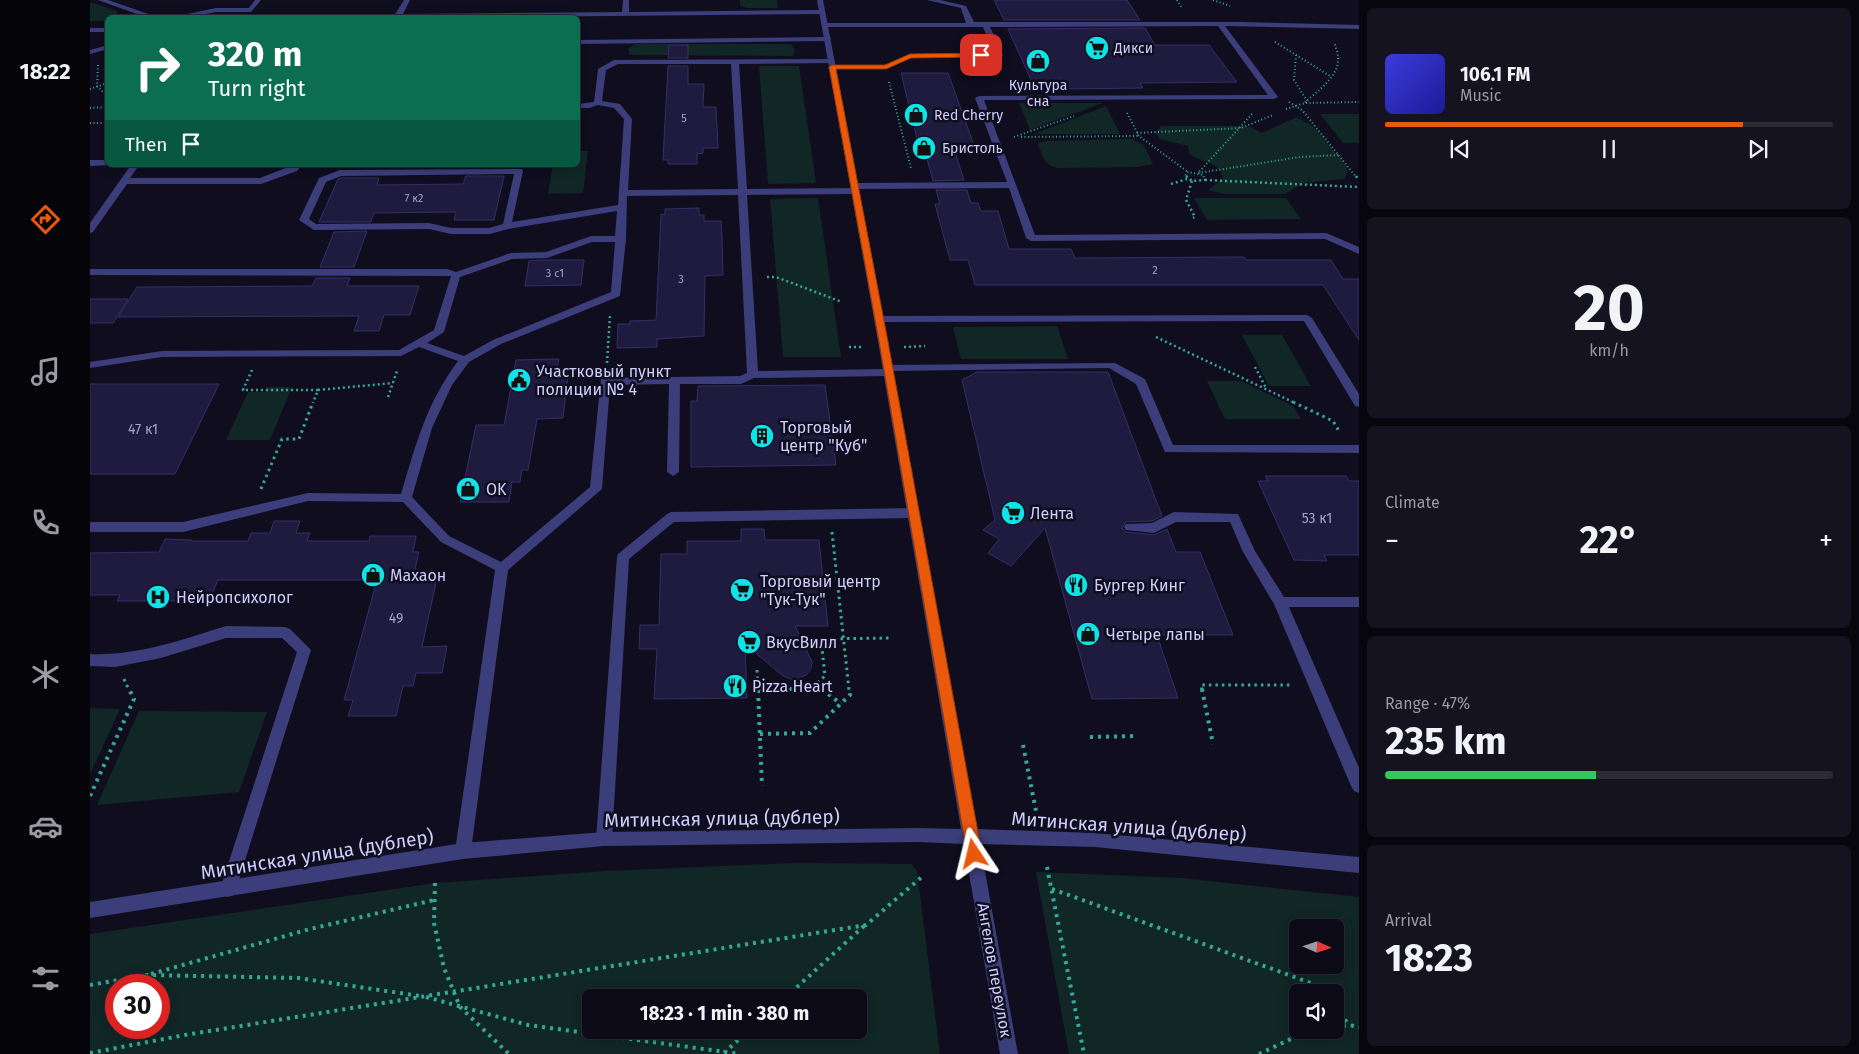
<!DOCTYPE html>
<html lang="en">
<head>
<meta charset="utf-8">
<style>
	:root { --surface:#0b0a16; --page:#14131f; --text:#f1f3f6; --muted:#9a9aa1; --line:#2b2b35; --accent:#ea580c }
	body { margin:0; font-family:"Fira Sans",sans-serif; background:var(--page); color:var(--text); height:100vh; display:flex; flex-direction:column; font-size:19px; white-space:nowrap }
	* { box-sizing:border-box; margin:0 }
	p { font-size:16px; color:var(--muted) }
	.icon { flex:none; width:28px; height:28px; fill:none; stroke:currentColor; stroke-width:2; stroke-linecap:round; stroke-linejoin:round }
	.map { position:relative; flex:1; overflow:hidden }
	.panel { display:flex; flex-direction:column; gap:8px; padding:8px; background:#06060c; width:500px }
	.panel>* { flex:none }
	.banner { position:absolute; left:15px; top:15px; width:475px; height:152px; border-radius:8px; box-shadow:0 2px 12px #0003,0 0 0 1px var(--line); background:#0b6e4f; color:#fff; overflow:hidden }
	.needle { width:32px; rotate:93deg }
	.buttons { position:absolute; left:1199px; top:919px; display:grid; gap:10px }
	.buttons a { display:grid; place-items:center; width:55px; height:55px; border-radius:8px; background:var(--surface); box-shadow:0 2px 12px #0003,0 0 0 1px var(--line); font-size:25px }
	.speed { position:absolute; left:15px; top:974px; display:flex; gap:10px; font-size:25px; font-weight:700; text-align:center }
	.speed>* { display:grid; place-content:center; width:65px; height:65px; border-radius:50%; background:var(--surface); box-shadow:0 2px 12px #0003,0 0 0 1px var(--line); line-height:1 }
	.speed .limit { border:8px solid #d22; background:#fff; color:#111 }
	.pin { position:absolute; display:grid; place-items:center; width:42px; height:42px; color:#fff; margin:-21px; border-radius:10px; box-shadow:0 2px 8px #0006 }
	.me { position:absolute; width:55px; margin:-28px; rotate:350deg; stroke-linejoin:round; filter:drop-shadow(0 0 4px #0008) }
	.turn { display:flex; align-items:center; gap:18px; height:105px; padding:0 20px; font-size:22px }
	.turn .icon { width:65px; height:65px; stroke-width:2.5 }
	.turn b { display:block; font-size:35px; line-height:42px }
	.then { display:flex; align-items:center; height:48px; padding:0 20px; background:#0003; gap:10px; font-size:19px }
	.big { font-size:38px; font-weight:700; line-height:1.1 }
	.panel .tile { flex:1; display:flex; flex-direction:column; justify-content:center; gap:8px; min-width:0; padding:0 18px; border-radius:8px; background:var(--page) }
	.panel .dial { align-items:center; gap:0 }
	.dial b { font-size:65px; line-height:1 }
	.song { display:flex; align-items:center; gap:15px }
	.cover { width:60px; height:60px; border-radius:8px; background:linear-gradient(135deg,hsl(240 70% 55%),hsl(240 70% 35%)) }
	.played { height:5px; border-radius:2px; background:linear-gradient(90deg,var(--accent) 80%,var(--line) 80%) }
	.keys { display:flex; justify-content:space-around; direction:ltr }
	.heat { display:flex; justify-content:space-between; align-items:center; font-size:28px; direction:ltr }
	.charge { height:8px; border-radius:4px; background:linear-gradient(90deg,#34c759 47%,var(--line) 0) }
	.trip { position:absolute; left:492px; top:989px; width:285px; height:50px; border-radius:8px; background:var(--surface); box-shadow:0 2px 12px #0003,0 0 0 1px var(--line); font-weight:700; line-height:50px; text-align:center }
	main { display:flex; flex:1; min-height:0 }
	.tabs { display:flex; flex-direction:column; width:90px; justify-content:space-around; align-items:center; background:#040409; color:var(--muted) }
	.tabs .icon { width:35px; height:35px }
	.tabs .active { color:var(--accent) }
	.tabs b { font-size:22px; color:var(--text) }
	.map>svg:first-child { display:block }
	.green { fill:#112725; fill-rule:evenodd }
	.building { fill:#1f1b3e; stroke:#352e68 }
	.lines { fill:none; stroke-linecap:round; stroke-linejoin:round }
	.path-far3 { stroke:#35a998; stroke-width:2; stroke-dasharray:1 2.5; stroke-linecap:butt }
	.path-far2 { stroke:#35a998; stroke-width:2.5; stroke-dasharray:2 3; stroke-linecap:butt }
	.path-far1 { stroke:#35a998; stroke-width:3; stroke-dasharray:2.5 4; stroke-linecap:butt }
	.path { stroke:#35a998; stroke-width:4; stroke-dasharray:3 5; stroke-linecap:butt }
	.service { fill:#3b3e7a; fill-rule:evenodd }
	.minor { fill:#3b3e7a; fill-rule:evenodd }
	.route { fill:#ea580c; stroke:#983908 }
	.labels { text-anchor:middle; stroke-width:5; stroke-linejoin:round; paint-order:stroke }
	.far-number-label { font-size:11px; fill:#a3a0cc }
	.far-poi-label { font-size:14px; fill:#cfcdfc; stroke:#0f0d1e; text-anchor:start }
	.number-label { font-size:14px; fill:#a3a0cc }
	.poi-label { font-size:16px; fill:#cfcdfc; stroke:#0f0d1e; text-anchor:start }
	.street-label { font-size:16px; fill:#cfcdfc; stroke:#0f0d1e }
	.near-street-label { font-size:19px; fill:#cfcdfc; stroke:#0f0d1e }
</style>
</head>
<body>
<main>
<nav class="tabs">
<b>18:22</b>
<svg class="icon active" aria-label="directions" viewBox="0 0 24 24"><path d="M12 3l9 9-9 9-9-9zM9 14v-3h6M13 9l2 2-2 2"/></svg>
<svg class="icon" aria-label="music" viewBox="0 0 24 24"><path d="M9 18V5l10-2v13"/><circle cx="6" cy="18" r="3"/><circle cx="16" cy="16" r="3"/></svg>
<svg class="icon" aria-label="phone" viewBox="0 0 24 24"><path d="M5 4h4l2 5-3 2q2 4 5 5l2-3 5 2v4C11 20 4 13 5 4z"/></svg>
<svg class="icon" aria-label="climate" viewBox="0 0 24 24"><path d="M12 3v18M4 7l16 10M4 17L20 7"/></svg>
<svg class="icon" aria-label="car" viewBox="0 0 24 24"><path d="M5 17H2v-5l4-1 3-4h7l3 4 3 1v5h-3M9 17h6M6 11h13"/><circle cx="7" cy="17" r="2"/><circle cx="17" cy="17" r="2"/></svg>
<svg class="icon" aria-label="filters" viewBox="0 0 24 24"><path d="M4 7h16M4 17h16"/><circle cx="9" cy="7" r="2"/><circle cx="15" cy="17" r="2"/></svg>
</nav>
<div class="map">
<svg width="1269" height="1054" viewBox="0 0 1269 1054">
	<rect width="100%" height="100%" fill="#0f0d1e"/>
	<path class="green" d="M650,0H687L688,8H657L650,5Z
		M0,2L27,11L26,16L18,18L17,21H0Z
		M545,44H701L705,51L703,56L540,55L538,49Z
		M669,66H709L726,183L678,184Z
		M929,103H1013L940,130Z
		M1016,106L1030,134H944Z
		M1230,114H1269V143H1253Z
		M1207,117L1224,127L1256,166L1258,172L1254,179L1213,183L1195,194H1134L1118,190L1133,179C1131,162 1112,162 1099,154L1098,146L1070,139L1065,132L1071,126H1152L1161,127L1172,133Z
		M1041,139L1053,144L1063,164L1047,167L968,168C953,164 954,158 948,145V143L956,141Z
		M488,151H498L493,193L458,194L463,165H488Z
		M728,198L751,357H693L680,199Z
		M1104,198H1196L1211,219L1117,220Z
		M967,326L978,359H871L863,327Z
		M1152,335H1192L1221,386H1179Z
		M1117,381H1151L1203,406L1211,419H1135Z
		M177,387H202L180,440H136L158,392H175Z
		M0,708L30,709L0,774Z
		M49,711L177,712L149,792L7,805Z
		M706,863L821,864L827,871L850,1054H0V934L345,883L516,871ZM26,985H69V1028H26ZM501,998H769V1030H501Z
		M946,872L1092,878L1269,897V1054H979ZM1208,928H1245V965H1208ZM1208,992H1245V1030H1208Z"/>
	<path class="building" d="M904,0H1037L1050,20H914Z
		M1055,28L1065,45H1119L1147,82L1050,83L1053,88L972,89L969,82H942L918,29Z
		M579,45H598V58H578Z
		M578,66H598V84H614L613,107H626L628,148H613V153L607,154V164H578V160H573Z
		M811,73H858L885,148H870L871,152H865L874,180L843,181L837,159H832Z
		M376,176H414L404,220H364L366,212L284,213L281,222H229L248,179L251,178H289L287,185L373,184Z
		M846,190H877L881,203H888L891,211H908L919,249H981L985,258L1142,257H1154L1156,260H1241L1253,279H1269V340L1233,285H885L878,260H860L845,204H850Z
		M609,208V215H614V221H631L632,236L633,275L615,276L614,336L567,339V347L527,348L528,324H540V321L566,320L571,214L575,215V209Z
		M277,231L264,267H230L244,232Z
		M450,260H494L491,285L435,286L439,261Z
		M226,278H260L257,286H329L320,315H294L289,331H264L269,316L28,317L47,287L222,286Z
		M0,299H38L23,323H0Z
		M469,359L467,368H474L473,376H478L473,418L447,419L438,470H432L430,482H422L419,502H370L386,425H414L426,360Z
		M887,372H1018L1072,516L1062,521L1036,522L1032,528L1036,532L1064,535L1077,529L1086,552H1110L1143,635H1067L1088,698L1002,699L955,528L921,566L898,553L909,539L893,530L905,520L872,380Z
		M0,384H129L85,474H0Z
		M735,385L746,465L601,467V401H607L608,386Z
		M1175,476H1256L1259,481H1269V555H1234L1237,561L1204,560L1168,481H1178Z
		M184,521H210L206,533H220L217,541H279L280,536H326L323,552H329L323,578H347L332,647L357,646L352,673H326L323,686H313L306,716H258L263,700H254L287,580H128L122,594H107L104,601H27L30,595H0V553L69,552L75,539L102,540L101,541H158L161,533H180Z
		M651,529H674L675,540H729L738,626H705L722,662L721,669L716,675L709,678L701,679L693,676L655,644L657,698L564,699L567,649H549L550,625H569L571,554H597V541H651Z"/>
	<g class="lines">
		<path class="path-far3" d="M1087,0L1092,8
			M1123,0L1140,6
			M1185,42L1240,76
			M1206,55L1204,80L1217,101
			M8,65L7,86L18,97
			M799,82L821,168
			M0,89L18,83
			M1199,102L1212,110L1267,178
			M1215,102C1226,93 1247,77 1248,62C1249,55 1246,48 1244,42
			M0,108L18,107
			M1196,109L1215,103L1269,102
			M1037,113L1049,136L1098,172
			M1162,114L1108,173L1210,157L1249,155
			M0,123H18
			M1047,133L1151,128L1183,115
			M924,137L984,116
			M931,137L1049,136
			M1097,178L1095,176L1098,172L1113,175L1114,178"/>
		<path class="path-far2" d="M1096,176L1102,181L1115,180L1114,176
			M1266,176L1269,180
			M1115,180L1269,187
			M1102,181L1096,200L1105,217L1103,218
			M1081,184L1097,179
			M677,277H686L752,302
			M1066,337L1205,403
			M759,347H774
			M814,347L835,346
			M517,363L520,315
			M1165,367L1176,388
			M162,370L153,390H228L223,403
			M228,390L303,383
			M298,397L307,371"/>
		<path class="path-far1" d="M1203,402L1243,421L1249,431
			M171,489L192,439H209L223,402
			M742,532L759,690
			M731,639L800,638
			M667,670L668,690
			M34,679L39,690
			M726,684L733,690
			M678,690L721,689L735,676L731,639H707
			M1112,690L1111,685H1202"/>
		<path class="path" d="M668,689H721
			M732,689L751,704
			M1112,689L1123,744
			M668,690L672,786
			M670,734L720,733L760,695L759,689
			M1000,737L1047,736
			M933,745L947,816
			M0,796L44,699L39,689
			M957,867L994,1054
			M345,883L344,923L354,968L370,1007L419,1054
			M962,889L1229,986L1234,992
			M61,974L220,929L344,900
			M0,985L58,975L208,978L330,996
			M336,997L438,1025L650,1054
			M695,998L775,925
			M1245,1007L1259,1025
			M1245,1027L1259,1025L1269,1027
			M0,1053L95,1035L776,925L834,875
			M634,1053L659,1030
			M1169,1054L1220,1030"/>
		<path class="service" d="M8,0H18L70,18H58Z
			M165,0H171L161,12H126L96,18H78L126,8H159Z
			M314,0H320L313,14L532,12L533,0H539V12L732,10L736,12L732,14L305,18L304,16Z
			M837,0H850L876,6L884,22H1152L1269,25V29L1135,26L1188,97L1184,99L894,100L945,235L1236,233L1269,247V254L1235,239L941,241L936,238L919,188L766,189L769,191L765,194L657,195L668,371L793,369L794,366L798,365L1025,363L1055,379L1083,445H1269V453L1075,452L1046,384L1019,368L804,371L803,374L799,376L664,378L651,384H590L589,472L583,476L577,472L579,384L520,385L512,489L418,570L381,851L379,856L373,859L367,856L365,851L405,570L351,542L313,502L218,501L93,532H0V522H93L218,493L311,494C326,444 336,404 368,361L329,347L311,356L72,357L0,368V362L72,351L309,350L344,330L361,276L0,275V269H357L366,272L421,253L456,252L501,236H525L527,211L418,229L400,234H361L339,229L224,230L209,220L229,178L250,170L432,169L433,171L422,222L528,205L534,119L524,108L508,105L499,108H488V104L504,102L508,69L524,60L744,59V63H741L649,64L657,189L763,188L760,186L764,183L917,182L885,98L889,96L1178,95L1128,26L900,27L913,55L912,57L821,58L796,69H739L738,67L742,65H795L820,54L904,53L893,27H735L731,25L735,23H876L871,8ZM528,64H641L648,189L538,190L542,119L530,104L512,101L516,70ZM424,174L413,224L399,228H361L339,223L226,224L219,219L236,182L251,176ZM648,195L657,373L650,376L511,378L500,487L411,562L359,536L322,497L342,428L362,385L379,362L411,344L530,296L536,239L537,196ZM502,242H525L521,292L403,340L374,356L337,343L354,332L370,277L422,259L457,258Z
			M0,28H18V32H0Z
			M740,37L741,39L737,41L488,44V40Z
			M18,45V49L0,54V50Z
			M0,160H18V165H20L0,166Z
			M41,165H49L40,178H170L203,165H212L207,171L171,184H37L3,232L0,233V223Z
			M1217,315L1222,318L1269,394V407L1265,406L1214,321L789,322L784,319L789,316Z
			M824,508L828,510L830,513L828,516L824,518L584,522L539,559L522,839L520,844L514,846L508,844L506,839L527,557L528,554L577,514L581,512Z
			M1084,512L1148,514L1165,551L1194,597H1269V607H1199L1269,768V793L1264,791L1261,786L1184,604L1153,552L1140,522H1086L1064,533L1036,530L1034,527L1036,524L1062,523Z
			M136,626L195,627L200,629L221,650L146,889L144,895L138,897L132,895L130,889L207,652L192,638H136L71,658L25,667L0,666V654C47,656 91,640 136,626Z"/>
		<path class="minor" d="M727,0H733L799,347L887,829L1005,833L1269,857V873L1005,847L890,844L928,1054H910L874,844L828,842L514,846L373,859L0,918V902L373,843L514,832L828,828L871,829L789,347Z"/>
	</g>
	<path class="route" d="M891,53L893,54V57L821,58L796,69H746L799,347L892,854L890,859L884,861L879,859L877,854L790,347L739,67L742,65H795L820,54Z"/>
	<defs>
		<g id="supermarket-disc" transform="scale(1.25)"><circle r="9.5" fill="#0ee4e7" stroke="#0f0d1e"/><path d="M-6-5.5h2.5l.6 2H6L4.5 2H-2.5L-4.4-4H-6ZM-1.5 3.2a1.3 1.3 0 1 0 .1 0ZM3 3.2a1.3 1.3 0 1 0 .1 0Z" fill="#111"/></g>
		<g id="shop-disc" transform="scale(1.25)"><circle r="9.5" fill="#0ee4e7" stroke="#0f0d1e"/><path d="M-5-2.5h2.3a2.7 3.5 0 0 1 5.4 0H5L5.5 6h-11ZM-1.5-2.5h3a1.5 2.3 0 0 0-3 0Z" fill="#111"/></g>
		<g id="civic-disc" transform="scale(1.25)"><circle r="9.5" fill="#0ee4e7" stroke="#0f0d1e"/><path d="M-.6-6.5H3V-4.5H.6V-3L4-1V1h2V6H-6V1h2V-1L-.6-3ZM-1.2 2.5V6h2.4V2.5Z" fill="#111"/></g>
		<g id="building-disc" transform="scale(1.25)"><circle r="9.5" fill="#0ee4e7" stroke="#0f0d1e"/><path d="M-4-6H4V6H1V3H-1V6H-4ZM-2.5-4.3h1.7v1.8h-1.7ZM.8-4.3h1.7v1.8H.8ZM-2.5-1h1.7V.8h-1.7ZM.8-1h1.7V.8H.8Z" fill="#111"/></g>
		<g id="restaurant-disc" transform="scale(1.25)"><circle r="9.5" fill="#0ee4e7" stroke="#0f0d1e"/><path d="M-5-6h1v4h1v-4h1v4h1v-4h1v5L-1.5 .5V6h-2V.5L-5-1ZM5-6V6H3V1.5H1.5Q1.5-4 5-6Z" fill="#111"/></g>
		<g id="hospital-disc" transform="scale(1.25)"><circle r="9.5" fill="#0ee4e7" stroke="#0f0d1e"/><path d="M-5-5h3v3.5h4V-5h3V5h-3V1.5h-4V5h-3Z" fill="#111"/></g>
	</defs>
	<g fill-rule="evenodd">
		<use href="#supermarket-disc" x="1007" y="48"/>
		<use href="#shop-disc" x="948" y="61"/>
		<use href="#shop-disc" x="826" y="115"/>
		<use href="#shop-disc" x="834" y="148"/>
		<use href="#civic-disc" x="429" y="380"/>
		<use href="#building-disc" x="672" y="436"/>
		<use href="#shop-disc" x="378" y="489"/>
		<use href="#supermarket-disc" x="923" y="513"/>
		<use href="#shop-disc" x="283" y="575"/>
		<use href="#restaurant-disc" x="986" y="585"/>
		<use href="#supermarket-disc" x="652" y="590"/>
		<use href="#hospital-disc" x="68" y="597"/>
		<use href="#shop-disc" x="998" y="634"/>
		<use href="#supermarket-disc" x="659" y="642"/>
		<use href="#restaurant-disc" x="645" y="686"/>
	</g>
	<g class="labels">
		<g class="far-number-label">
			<text x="594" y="122">5</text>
			<text x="324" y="202">7 к2</text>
			<text x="1065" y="274">2</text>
			<text x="465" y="277">3 с1</text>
			<text x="591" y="283">3</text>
		</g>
		<g class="far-poi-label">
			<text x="1024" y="53">Дикси</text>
			<text x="948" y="90" text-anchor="middle">Культура<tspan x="948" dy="16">сна</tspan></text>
			<text x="844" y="120">Red Cherry</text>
			<text x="852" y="153">Бристоль</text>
		</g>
		<g class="number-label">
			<text x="53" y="434">47 к1</text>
			<text x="1227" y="523">53 к1</text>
			<text x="306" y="623">49</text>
		</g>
		<g class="poi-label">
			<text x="446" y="377">Участковый пункт<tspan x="446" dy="18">полиции № 4</tspan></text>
			<text x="690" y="433">Торговый<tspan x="690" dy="18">центр "Куб"</tspan></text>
			<text x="396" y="495">OK</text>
			<text x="940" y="519">Лента</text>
			<text x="300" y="581">Махаон</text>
			<text x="670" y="587">Торговый центр<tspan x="670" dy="18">"Тук-Тук"</tspan></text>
			<text x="1004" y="591">Бургер Кинг</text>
			<text x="86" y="603">Нейропсихолог</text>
			<text x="1016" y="640">Четыре лапы</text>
			<text x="676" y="648">ВкусВилл</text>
			<text x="662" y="692">Pizza Heart</text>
		</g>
		<g class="street-label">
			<text transform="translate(905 970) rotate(80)" y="6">Ангелов переулок</text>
		</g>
		<g class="near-street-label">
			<text transform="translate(632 818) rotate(-1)" y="7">Митинская улица (дублер)</text>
			<text transform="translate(1039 826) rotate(4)" y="7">Митинская улица (дублер)</text>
			<text transform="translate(227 854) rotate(-9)" y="7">Митинская улица (дублер)</text>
		</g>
	</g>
</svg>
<div class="buttons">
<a><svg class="needle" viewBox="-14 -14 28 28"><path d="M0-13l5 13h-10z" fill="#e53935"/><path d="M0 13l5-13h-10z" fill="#9a9aa1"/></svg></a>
<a><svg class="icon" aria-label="sound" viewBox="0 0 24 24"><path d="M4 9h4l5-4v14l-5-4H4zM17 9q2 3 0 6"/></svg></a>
</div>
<div class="speed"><div class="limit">30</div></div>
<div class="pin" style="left:891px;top:55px;background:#d93025"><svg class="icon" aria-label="arrive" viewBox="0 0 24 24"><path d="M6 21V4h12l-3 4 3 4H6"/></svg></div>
<svg class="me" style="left:884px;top:854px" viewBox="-20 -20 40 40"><path d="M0-17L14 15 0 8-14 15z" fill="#ea580c" stroke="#fff" stroke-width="4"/></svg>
<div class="trip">18:23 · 1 min · 380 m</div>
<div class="banner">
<div class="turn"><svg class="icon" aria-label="right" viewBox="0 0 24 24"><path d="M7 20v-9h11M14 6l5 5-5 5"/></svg><div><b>320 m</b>Turn right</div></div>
<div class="then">Then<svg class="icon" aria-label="arrive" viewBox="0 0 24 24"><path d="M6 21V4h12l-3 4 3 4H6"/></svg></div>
</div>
</div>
<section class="panel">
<div class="tile">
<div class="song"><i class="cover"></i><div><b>106.1 FM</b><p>Music</p></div></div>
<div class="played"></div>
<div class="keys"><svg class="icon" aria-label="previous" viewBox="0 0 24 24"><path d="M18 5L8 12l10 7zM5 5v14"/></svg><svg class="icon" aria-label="pause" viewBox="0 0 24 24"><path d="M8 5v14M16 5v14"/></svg><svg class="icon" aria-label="next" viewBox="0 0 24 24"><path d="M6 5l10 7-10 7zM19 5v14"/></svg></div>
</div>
<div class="tile dial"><b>20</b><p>km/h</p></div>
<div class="tile"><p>Climate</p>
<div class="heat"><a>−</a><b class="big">22°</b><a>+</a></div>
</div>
<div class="tile"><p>Range · 47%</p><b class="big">235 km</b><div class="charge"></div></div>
<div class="tile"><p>Arrival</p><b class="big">18:23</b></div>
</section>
</main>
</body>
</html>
